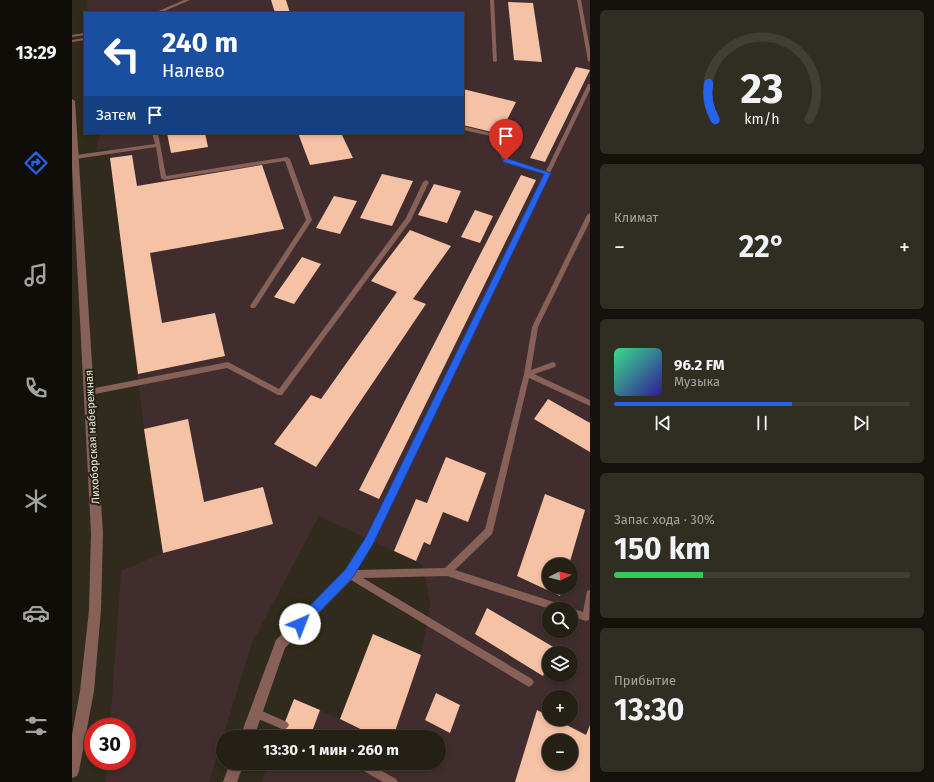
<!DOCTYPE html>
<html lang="ru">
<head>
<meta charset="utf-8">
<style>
	:root { --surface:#242015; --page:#302d22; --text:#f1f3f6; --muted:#a3a3a0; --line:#413e34; --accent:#2563eb }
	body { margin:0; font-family:"Fira Sans",sans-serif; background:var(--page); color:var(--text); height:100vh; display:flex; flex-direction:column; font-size:15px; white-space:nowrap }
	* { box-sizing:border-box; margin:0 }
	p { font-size:13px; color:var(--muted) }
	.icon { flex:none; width:22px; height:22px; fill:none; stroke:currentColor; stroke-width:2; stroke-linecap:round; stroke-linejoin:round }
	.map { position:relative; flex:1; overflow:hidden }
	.side { display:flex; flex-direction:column; gap:10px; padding:10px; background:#14120c; width:344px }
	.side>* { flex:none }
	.hud { position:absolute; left:12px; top:12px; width:380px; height:122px; border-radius:0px; box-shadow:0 2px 6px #0003,0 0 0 1px var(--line); background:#1a4fa0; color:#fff; overflow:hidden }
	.needle { width:26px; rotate:84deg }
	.buttons { position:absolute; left:470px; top:558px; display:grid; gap:8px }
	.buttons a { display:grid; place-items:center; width:36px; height:36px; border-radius:50%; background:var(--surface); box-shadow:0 2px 6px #0003,0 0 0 1px var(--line); font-size:20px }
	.speed { position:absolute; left:12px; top:718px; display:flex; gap:8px; font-size:20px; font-weight:700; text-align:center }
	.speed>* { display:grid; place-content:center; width:52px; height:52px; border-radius:50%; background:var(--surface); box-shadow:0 2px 6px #0003,0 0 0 1px var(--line); line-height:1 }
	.speed .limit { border:6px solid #d22; background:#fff; color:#111 }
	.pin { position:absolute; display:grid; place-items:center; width:34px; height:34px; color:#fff; margin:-41px -17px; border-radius:50% 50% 50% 0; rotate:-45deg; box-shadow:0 0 4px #0007 }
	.pin .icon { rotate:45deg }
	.me { position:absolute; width:44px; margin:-22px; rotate:44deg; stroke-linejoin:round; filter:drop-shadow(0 0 3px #0008) }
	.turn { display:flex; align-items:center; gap:14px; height:84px; padding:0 12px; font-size:18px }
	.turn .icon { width:52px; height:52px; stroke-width:2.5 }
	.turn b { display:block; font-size:28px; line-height:34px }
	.then { display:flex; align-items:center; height:38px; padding:0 12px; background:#0003; gap:8px; font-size:15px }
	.big { font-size:30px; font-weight:700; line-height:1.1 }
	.side .tile { flex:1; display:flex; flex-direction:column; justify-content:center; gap:6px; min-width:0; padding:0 14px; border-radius:6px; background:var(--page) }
	.side .dial { align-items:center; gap:0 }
	.dial svg { height:104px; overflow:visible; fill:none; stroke:var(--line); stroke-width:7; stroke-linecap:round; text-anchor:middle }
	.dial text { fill:var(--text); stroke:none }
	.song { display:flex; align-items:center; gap:12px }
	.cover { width:48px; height:48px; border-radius:6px; background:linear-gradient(135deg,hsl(150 70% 55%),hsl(250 70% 35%)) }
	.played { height:4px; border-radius:2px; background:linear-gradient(90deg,var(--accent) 60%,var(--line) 60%) }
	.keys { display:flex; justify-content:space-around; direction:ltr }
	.heat { display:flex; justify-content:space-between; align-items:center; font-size:22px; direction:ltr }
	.charge { height:6px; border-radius:3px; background:linear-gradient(90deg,#34c759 30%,var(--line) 0) }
	.trip { position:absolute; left:144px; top:730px; width:230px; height:40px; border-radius:20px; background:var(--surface); box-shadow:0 2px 6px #0003,0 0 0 1px var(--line); font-weight:700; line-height:40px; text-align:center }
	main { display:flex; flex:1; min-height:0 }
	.tab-bar { display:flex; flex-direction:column; width:72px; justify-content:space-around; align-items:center; background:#0e0d08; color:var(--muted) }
	.tab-bar .icon { width:28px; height:28px }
	.tab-bar .current { color:var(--accent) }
	.tab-bar b { font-size:18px; color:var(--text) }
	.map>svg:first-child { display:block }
	.industrial { fill:#412d2e; fill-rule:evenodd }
	.building { fill:#f6c2a6; fill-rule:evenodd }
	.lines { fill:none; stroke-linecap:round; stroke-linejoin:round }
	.service { fill:#876058; fill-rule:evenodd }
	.minor { fill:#876058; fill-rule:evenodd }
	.tertiary { fill:#876058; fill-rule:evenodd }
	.route { fill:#2563eb; stroke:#184099 }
	.labels { text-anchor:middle; stroke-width:4; stroke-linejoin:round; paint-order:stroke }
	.street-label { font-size:11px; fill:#e9e6dc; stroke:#262213 }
</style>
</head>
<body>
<main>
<nav class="tab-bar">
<b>13:29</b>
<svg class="icon current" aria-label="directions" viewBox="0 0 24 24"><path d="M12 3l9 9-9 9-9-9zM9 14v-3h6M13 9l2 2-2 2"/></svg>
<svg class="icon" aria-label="music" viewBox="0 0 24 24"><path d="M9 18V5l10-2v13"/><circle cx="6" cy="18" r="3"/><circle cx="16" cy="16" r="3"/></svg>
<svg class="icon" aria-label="phone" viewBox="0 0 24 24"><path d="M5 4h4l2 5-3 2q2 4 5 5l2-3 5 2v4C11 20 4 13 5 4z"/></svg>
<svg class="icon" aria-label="climate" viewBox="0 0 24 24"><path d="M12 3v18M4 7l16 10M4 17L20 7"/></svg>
<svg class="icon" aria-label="car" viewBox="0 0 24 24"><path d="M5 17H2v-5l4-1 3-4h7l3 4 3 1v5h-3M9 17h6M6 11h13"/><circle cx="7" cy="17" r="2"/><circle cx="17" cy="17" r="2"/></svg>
<svg class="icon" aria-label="filters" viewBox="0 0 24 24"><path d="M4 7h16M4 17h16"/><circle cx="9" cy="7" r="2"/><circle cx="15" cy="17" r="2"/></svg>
</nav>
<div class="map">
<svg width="518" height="782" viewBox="0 0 518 782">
	<rect width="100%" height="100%" fill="#302b1c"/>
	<path class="industrial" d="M15,0H518V782H189L197,763H367V737H207L222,699L268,719L301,634L349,655L358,604L351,565L247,516L180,643L137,782H33L35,761H55V727H38L49,571L91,553L72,429L37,148L24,150L28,133H391V13H16ZM477,565H499V587H477ZM477,609H499V631H477ZM477,653H499V675H477ZM477,697H499V719H477ZM477,741H499V763H477Z"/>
	<path class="building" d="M199,0H214L218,13H203Z
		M436,2L461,3L470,62L442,60Z
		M504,67L518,70L473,162L458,158Z
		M391,89L444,102L428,134L391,125Z
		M95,133H133L136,147L99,153Z
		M226,133H269L281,158L238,165Z
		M60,155L65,186L190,165L212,229L78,253L90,323L143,313L153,356L66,374L38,158Z
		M310,174L341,181L320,226L288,218Z
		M449,175L464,180L307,499L287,490Z
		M362,184L389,191L375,223L346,215Z
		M262,196L285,201L268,234L244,228Z
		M403,210L421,216L408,243L389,237Z
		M338,230L379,246L341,299L354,304L244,467L202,444L239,395L249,399L325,292L299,281Z
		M230,257L249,264L222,304L202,297Z
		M476,399L518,423V452L462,419Z
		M116,419L132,502L191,487L201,524L91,553L72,429Z
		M374,457L414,473L396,522L371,512L358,545L352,542L344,561L322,551L344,499L355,503Z
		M473,494L513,510L497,565H477V587H491L488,596L445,576Z
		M415,608L483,648L481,653H477V662L471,676L403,634Z
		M301,634L349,655L321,737H305L268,719Z
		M364,693L388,705L378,733L353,720Z
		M222,699L248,710L238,737H207Z
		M465,710L477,716V719H483L514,735L518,725V782H443ZM477,741H499V763H477Z"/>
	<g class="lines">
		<path class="service" d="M112,0H118L88,13H82Z
			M418,0H422L425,61L423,62L421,61Z
			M505,0H509L518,49V62L516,61Z
			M13,33V35L0,37V35Z
			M13,38V40L0,42V40Z
			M516,84H518V90L300,543L284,570L373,568L413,529L452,374L460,327L515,215L518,213V221L466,327L459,370L481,362L483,363L484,365L483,367L462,374L518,400V406L457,378L421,531L420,534L383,570L491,605L494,606L495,609H478L375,576L291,578L460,679L462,682L460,685L457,687L274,577L273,574L294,537L472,174L432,162L419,136L391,130V126L423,134L436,160L474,171Z
			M80,133H86L94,176L215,157L218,159L240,220L183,308H179L178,306L234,220L213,161L92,180L89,178L84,147L4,159L1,157L4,155L83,144Z
			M354,180L357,182L339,220L210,395H206L155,368L18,395L16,394L14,392L16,390L18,389L156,362L207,389L334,218L351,182Z
			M518,590L517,620L514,621L499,616V609H496L499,608L511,612L515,591Z
			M183,708L215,722L217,725L215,728L212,730L180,716L178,713L180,710Z
			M281,763H296L324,779L326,782H311L283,766Z"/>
		<path class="minor" d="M277,568L281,570L283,574L281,578L213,648L182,737H168L204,640L273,570Z
			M158,763H172L165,782H151Z"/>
		<path class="tertiary" d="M0,99L3,101L31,533L29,610L22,691L7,771L5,776L0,778V735L8,691L17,610L19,533L0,167Z"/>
	</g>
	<path class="route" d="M434,158L479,173L301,544L281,577L232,628L228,630L224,628L222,624L224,620L273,570L294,537L472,174L431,162V159Z"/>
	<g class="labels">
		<g class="street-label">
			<text transform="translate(20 437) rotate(-93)" y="4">Лихоборская набережная</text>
		</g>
	</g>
</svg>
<div class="buttons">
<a><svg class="needle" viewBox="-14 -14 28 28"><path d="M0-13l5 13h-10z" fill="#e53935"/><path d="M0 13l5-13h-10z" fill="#a3a3a0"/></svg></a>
<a><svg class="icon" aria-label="search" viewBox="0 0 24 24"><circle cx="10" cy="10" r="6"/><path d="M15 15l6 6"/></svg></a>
<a><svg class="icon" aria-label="layers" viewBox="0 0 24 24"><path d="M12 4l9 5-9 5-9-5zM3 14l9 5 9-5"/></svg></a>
<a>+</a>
<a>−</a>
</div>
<div class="speed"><div class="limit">30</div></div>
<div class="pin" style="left:434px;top:160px;background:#d93025"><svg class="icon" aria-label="arrive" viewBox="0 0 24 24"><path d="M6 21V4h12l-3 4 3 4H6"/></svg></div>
<svg class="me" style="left:228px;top:624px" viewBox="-20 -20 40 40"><circle r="19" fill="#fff"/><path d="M0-13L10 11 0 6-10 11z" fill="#2563eb"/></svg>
<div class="trip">13:30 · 1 мин · 260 m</div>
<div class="hud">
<div class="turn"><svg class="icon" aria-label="left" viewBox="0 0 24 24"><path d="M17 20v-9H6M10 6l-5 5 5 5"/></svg><div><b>240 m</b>Налево</div></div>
<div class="then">Затем<svg class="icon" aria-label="arrive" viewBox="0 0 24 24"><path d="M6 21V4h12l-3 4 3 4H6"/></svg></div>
</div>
</div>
<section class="side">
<div class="tile dial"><svg viewBox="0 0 100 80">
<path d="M14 69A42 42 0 1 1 86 69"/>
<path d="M14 69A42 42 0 0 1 9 41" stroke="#2563eb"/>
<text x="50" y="56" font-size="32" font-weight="700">23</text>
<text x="50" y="72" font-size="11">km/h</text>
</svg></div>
<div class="tile"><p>Климат</p>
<div class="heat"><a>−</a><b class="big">22°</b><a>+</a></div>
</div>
<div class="tile">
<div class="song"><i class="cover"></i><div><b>96.2 FM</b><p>Музыка</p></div></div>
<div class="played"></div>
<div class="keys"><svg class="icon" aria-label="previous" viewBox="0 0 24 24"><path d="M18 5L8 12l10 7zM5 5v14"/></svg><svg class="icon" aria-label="pause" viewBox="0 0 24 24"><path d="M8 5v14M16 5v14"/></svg><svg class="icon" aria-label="next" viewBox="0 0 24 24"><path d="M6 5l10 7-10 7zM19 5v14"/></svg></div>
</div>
<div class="tile"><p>Запас хода · 30%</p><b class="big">150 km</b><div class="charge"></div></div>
<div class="tile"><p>Прибытие</p><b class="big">13:30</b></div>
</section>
</main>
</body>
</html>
